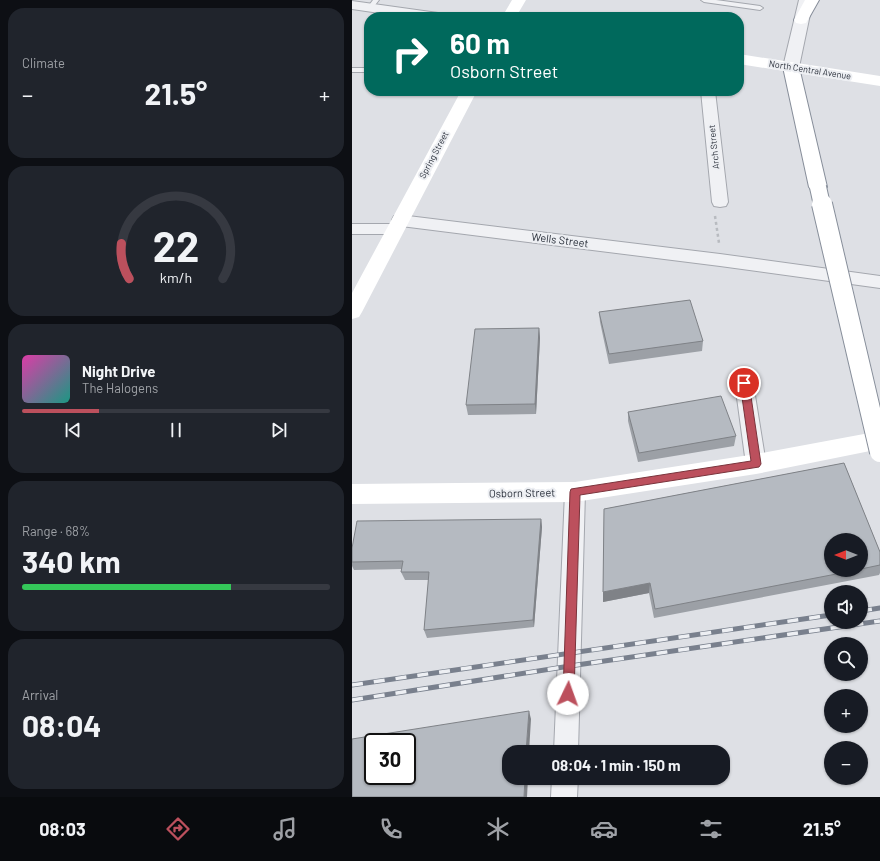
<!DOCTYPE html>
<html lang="en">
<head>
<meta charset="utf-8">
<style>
	:root { --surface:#171b24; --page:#20242c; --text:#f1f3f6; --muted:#9ea1a6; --line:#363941; --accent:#bc505d }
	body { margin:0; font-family:Barlow,sans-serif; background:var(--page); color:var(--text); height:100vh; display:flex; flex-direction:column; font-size:15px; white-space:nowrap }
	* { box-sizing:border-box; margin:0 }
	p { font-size:13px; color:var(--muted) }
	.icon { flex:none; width:22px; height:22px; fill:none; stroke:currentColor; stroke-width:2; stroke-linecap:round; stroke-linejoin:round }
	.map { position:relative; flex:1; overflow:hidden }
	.drawer { display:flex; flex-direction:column; gap:8px; padding:8px; background:#0d0f14; width:352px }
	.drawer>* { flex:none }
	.guide { position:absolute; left:12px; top:12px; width:380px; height:84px; border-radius:16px; box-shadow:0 1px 3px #0004; background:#00695c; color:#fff; overflow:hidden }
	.needle { width:26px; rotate:270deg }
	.controls { position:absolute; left:472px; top:533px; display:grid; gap:8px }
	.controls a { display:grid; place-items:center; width:44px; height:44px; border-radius:50%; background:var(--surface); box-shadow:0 1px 3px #0004; font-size:20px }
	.speed { position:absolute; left:12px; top:733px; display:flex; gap:8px; font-size:20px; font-weight:700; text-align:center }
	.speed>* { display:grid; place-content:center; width:52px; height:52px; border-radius:50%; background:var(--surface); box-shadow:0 1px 3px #0004; line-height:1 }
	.speed .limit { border:2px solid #111; border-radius:6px; background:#fff; color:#111 }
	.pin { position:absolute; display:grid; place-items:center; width:34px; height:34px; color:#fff; margin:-17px; border:2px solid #fff; border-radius:50%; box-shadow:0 1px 4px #0007 }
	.me { position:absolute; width:44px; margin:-22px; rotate:3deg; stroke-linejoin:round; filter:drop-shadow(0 0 3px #0008) }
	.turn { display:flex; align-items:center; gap:14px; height:84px; padding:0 20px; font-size:18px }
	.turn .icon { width:52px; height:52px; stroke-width:2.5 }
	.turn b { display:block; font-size:28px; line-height:34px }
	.big { font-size:30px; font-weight:700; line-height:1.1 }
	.drawer .card { flex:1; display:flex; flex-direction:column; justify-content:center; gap:6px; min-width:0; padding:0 14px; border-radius:16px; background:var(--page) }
	.drawer .dial { align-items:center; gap:0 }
	.dial svg { height:104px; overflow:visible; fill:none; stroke:var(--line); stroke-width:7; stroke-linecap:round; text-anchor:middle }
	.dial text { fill:var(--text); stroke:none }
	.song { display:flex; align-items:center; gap:12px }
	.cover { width:48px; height:48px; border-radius:6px; background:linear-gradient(135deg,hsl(320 70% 55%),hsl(170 70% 35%)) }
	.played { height:4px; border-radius:2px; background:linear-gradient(90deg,var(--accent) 25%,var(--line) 25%) }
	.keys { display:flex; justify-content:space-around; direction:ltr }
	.heat { display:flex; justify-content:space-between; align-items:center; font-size:22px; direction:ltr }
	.charge { height:6px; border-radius:3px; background:linear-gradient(90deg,#34c759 68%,var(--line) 0) }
	.trip { position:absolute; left:150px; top:745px; width:228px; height:40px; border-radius:16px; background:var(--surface); box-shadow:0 1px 3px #0004; font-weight:700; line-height:40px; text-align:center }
	.menu { display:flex; height:64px; justify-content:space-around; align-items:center; background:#090b0e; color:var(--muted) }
	.menu .icon { width:28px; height:28px }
	.menu .active { color:var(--accent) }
	.menu b { font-size:18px; color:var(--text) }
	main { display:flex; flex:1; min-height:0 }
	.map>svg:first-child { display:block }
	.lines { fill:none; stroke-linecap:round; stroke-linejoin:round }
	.service-casing { stroke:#a4a7ae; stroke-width:2 }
	.minor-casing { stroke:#a4a7ae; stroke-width:2 }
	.tertiary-casing { stroke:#a4a7ae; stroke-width:2 }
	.motorway-casing { stroke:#878e9a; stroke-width:2 }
	.path { stroke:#b8bbc0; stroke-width:2.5; stroke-dasharray:3 3; stroke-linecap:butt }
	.service { fill:#f0f1f4; fill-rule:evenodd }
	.minor { fill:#f0f1f4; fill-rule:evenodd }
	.tertiary { fill:#f0f1f4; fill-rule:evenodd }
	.secondary { fill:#fff; fill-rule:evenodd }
	.motorway { fill:#fff; fill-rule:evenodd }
	.rail-casing { stroke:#79808d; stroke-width:5 }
	.rail { stroke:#edeff3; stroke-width:3.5; stroke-dasharray:11; stroke-linecap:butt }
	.motorway-bridge-far1-casing { stroke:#878e9a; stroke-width:18; stroke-linecap:butt }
	.motorway-bridge-casing { stroke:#878e9a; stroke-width:22; stroke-linecap:butt }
	.motorway-bridge-far1 { stroke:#fff; stroke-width:16 }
	.motorway-bridge { stroke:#fff; stroke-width:20 }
	.wall { fill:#9ca0a6; fill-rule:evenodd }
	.shaded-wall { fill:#7f8287 }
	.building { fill:#b5bac1; stroke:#7f8287; fill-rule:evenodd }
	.route { fill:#bc505d; stroke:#7a343c }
	.labels { text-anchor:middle; stroke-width:4; stroke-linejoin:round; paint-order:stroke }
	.far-street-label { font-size:9px; fill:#292f3a; stroke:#edeff3 }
	.street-label { font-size:11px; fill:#292f3a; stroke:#edeff3 }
</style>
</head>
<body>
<main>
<section class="drawer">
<div class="card"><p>Climate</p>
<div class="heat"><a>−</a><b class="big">21.5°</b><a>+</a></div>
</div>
<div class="card dial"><svg viewBox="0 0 100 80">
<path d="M14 69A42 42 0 1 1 86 69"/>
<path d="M14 69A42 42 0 0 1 8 42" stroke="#bc505d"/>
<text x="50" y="56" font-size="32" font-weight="700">22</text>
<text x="50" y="72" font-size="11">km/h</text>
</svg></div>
<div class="card">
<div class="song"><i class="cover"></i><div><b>Night Drive</b><p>The Halogens</p></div></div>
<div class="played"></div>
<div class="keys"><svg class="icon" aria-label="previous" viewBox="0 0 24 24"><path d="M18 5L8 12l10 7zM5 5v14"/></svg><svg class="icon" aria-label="pause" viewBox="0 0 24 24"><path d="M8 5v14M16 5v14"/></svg><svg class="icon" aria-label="next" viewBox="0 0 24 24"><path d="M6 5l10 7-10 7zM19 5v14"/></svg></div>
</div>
<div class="card"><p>Range · 68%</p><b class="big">340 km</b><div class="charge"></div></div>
<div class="card"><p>Arrival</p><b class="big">08:04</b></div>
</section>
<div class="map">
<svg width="528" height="797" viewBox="0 0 528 797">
	<rect width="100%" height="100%" fill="#dee0e5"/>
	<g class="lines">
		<g class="service-casing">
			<path id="service" d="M21,0H27L20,9H16L15,8Z
				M349,0H364L408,6L411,8L408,10L352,2Z
				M0,68H17V72H0Z"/>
		</g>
		<g class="minor-casing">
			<path id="minor" d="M349,91H363L376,202L374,206L368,207L362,206L360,202Z
				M48,215L368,254L528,276V288L368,266L49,226L51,229L49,233L43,234H0V224H42L40,220L42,216Z
				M392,376L399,378L401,383L414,464L411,470L404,472L397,470L394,464L383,383L385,378Z
				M223,483L230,486L233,492L226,752H202L213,492L216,486Z
				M200,778H226L225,797H199Z"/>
		</g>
		<g class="tertiary-casing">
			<path id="tertiary" d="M447,0H461L447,67L445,70L439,72L433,70L431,67Z
				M0,1L86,13L91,14L93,17H55L0,9Z"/>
		</g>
		<g class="motorway-casing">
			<path id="motorway" d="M453,0H467L454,23L449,24L444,23L442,20Z
				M439,62L445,64L447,67L475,187L472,191L466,193L460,191L457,187L431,67L433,64Z"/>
		</g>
		<path class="path" d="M363,216L367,243"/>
		<use href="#service" class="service"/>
		<use href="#minor" class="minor"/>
		<use href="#tertiary" class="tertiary"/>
		<path class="secondary" d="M160,0H174L164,17H150Z
			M387,54L528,76V86L387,64Z
			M109,91H125L10,312L7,317L0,319V293Z
			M528,431V449L404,474L223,502L0,504V484L223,482L404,454Z"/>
		<use href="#motorway" class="motorway"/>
		<g class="rail-casing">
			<path id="rail" d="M509,611L528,608
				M0,685L479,615
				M0,700L218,666L528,621"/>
		</g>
		<use href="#rail" class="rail"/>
		<g class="motorway-bridge-far1-casing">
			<path id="motorway-bridge-far1" d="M466,187L470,205"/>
		</g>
		<g class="motorway-bridge-casing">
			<path id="motorway-bridge" d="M470,204L528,452"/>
		</g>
		<use href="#motorway-bridge-far1" class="motorway-bridge-far1"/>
		<use href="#motorway-bridge" class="motorway-bridge"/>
	</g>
	<path class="wall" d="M247,312L351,341L350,351L257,364L248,322Z
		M187,328L188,338L184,414L116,415L114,405Z
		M276,412L384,436L382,446L286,462L276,421Z
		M492,463L528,552V573L527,575L302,618L297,593L251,602L252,509ZM479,540H509V570H479Z
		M189,519L190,527L182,627L75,638L72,630L77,580H53L49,572L50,569L2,570L0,566V548Z"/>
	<path class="shaded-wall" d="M187,328L188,338L184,414L183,404Z
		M189,519L190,527L182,627L181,620Z
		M298,583L297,593L251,602V592Z
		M177,711L179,719L177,752H174Z
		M173,778H176L175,797H172Z"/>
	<path class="building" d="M338,300L351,341L257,354L247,312Z
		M187,328L183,404L114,405L123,329Z
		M369,396L384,436L287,453L276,412Z
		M492,463L528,552V565L509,569V540H479V570H505L303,609L298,583L251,592L252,509Z
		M189,519L181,620L72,630L77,572H49L51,561L0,562V548L5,521Z
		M177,711L174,752H157V778H173L172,797H0V739ZM21,742H55V776H21Z"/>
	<path class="route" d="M392,379L397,383L409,464L407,467L228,495L222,694L220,699L216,700L212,699L211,694L218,492L219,489L399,461L388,383Z"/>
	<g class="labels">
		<g class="far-street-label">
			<text transform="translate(458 70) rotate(9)" y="3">North Central Avenue</text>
			<text transform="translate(362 147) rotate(-96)" y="3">Arch Street</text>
			<text transform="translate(82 155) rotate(-62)" y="3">Spring Street</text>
		</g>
		<g class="street-label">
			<text transform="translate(208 240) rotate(7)" y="4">Wells Street</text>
			<text transform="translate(170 493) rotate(-1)" y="4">Osborn Street</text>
		</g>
	</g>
</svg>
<div class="controls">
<a><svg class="needle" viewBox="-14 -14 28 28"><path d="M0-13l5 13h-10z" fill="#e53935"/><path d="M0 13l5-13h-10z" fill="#9ea1a6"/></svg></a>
<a><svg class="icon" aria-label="sound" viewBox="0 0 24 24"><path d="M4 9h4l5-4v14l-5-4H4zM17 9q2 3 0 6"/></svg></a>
<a><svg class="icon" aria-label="search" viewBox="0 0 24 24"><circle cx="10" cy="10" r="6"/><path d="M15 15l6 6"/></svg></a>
<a>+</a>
<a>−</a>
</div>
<div class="speed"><div class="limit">30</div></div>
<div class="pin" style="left:392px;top:383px;background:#d93025"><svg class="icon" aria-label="arrive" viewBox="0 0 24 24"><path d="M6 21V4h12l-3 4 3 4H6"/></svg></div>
<svg class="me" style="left:216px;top:694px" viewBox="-20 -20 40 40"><circle r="19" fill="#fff"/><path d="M0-13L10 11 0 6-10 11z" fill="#bc505d"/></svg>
<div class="trip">08:04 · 1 min · 150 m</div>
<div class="guide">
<div class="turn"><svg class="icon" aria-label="right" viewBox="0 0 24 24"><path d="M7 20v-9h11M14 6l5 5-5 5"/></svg><div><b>60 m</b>Osborn Street</div></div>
</div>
</div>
</main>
<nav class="menu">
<b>08:03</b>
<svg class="icon active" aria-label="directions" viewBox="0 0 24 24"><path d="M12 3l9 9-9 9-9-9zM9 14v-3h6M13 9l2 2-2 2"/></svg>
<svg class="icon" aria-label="music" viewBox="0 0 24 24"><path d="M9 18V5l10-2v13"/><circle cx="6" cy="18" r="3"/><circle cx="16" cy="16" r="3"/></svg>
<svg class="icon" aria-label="phone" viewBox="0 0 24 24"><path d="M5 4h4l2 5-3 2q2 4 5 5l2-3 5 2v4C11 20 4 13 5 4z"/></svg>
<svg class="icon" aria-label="climate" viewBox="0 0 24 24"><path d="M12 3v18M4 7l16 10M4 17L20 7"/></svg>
<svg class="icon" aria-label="car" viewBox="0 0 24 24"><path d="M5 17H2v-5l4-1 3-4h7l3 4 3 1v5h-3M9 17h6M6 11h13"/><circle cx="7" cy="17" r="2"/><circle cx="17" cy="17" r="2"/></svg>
<svg class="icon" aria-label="filters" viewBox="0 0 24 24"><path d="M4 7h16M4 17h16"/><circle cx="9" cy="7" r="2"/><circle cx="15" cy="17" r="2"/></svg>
<b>21.5°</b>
</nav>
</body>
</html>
